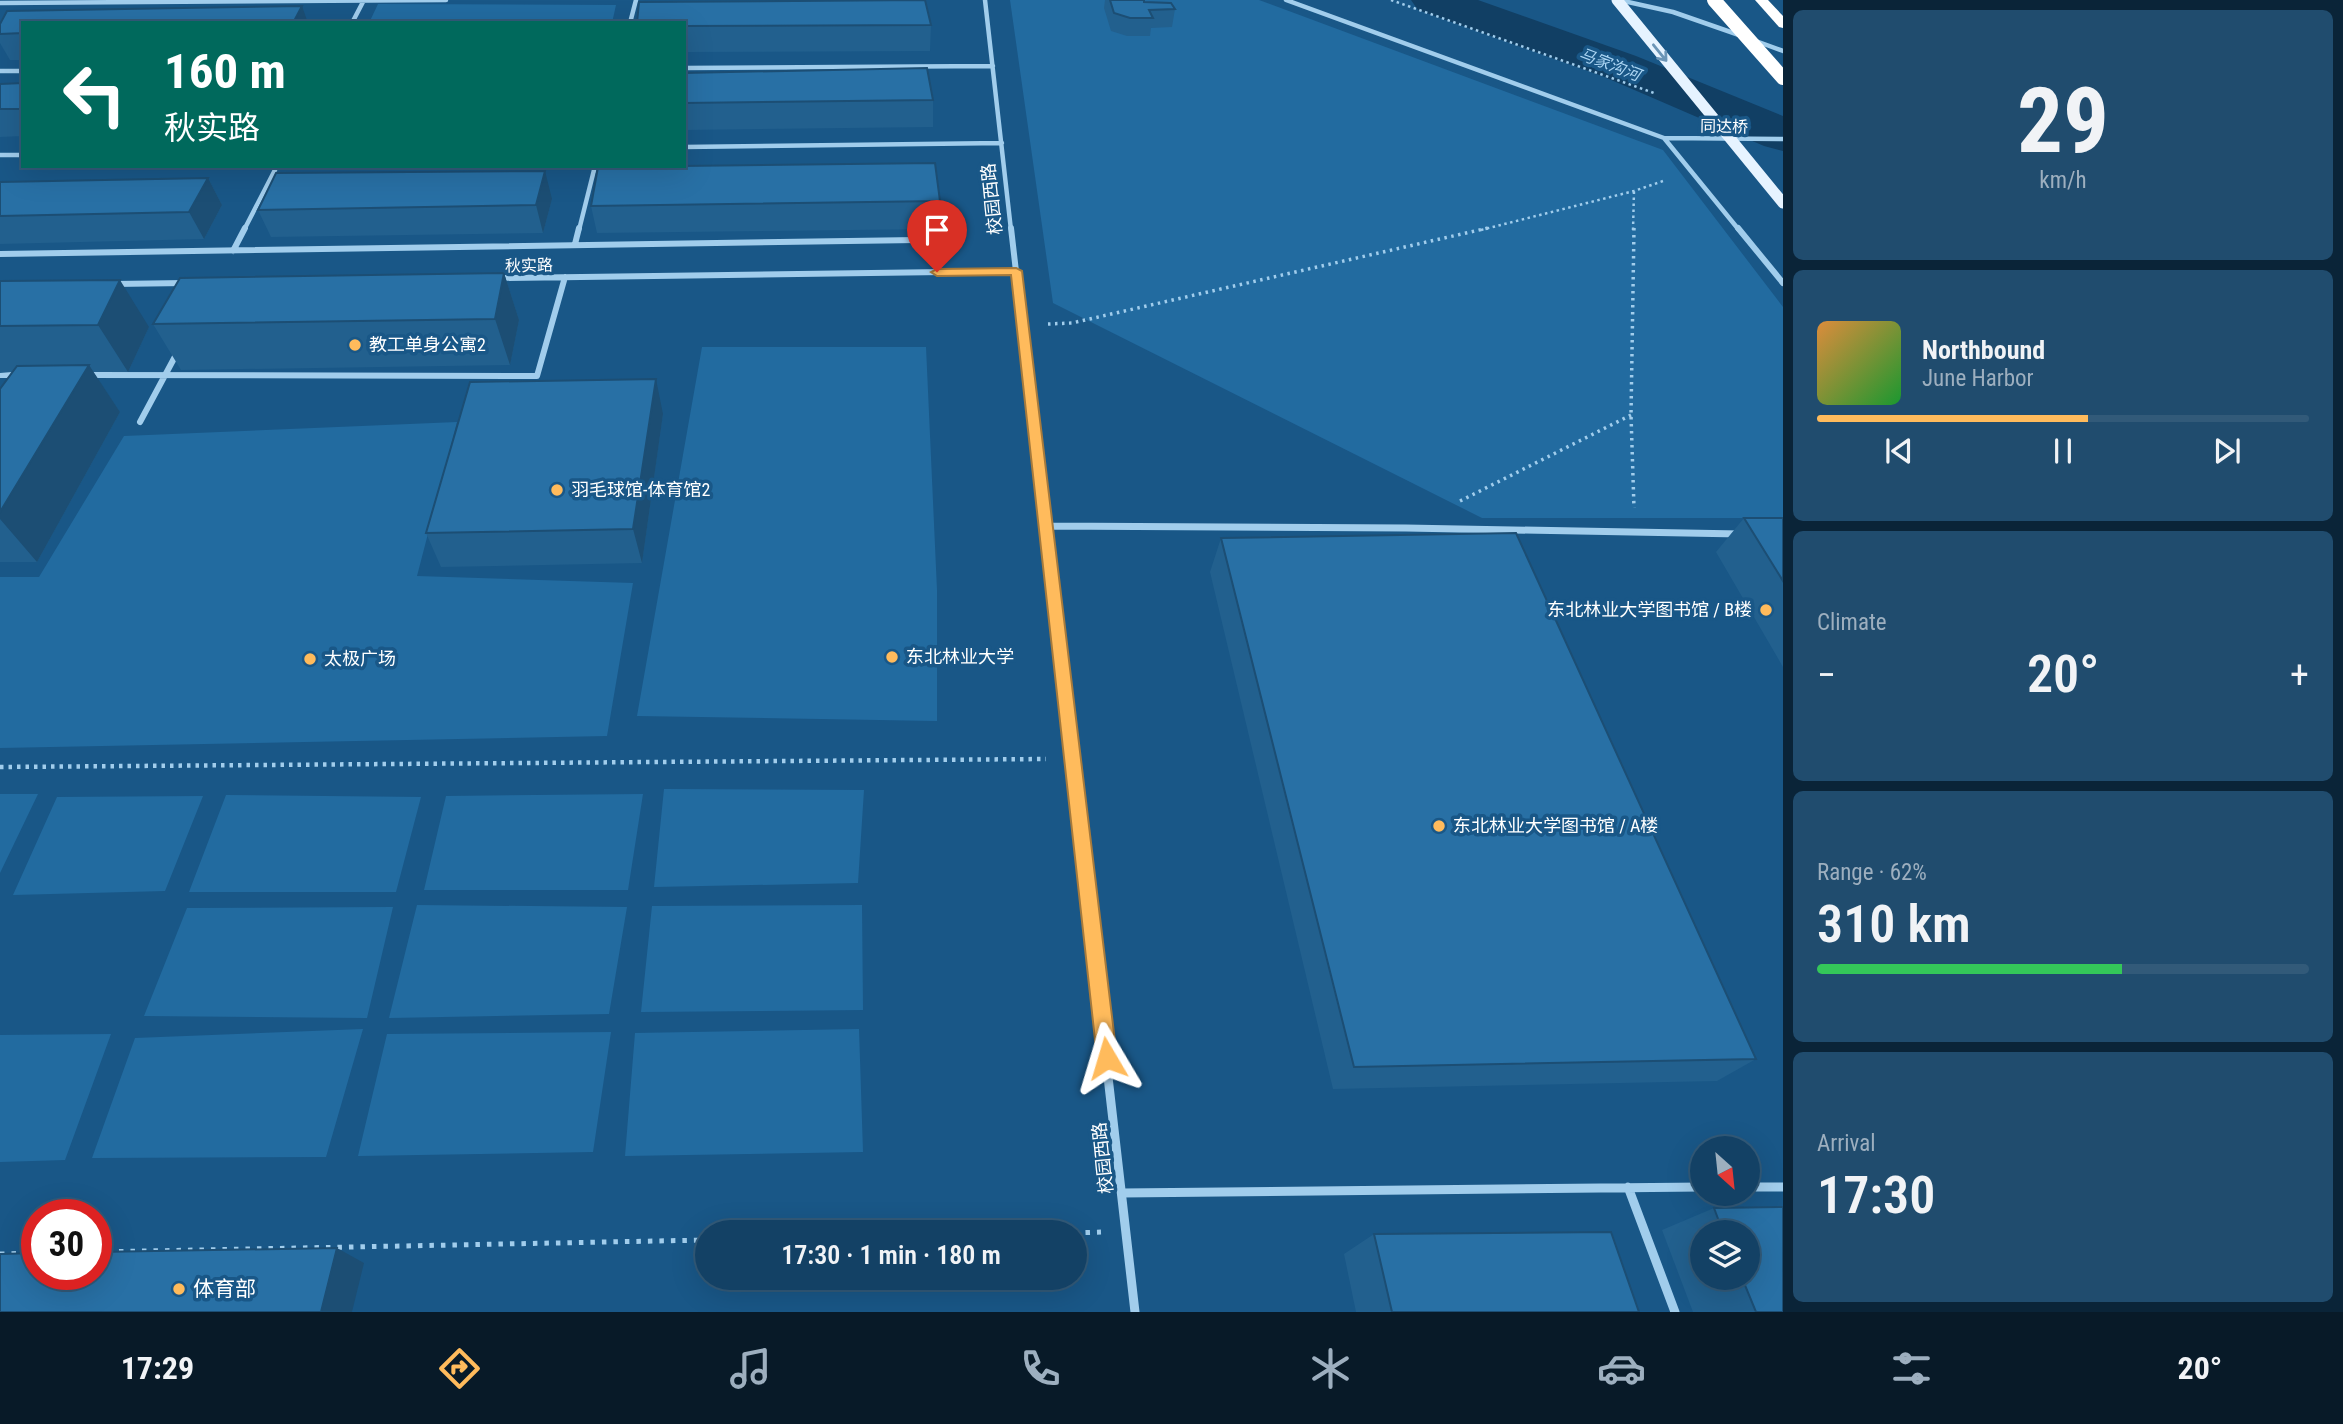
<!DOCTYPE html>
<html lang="en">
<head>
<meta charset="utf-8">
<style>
	:root { --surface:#134165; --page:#204c6e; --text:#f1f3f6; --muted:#9dafbf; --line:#325a79; --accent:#ffbb5c }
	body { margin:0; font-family:"Roboto Condensed","Noto Sans SC",sans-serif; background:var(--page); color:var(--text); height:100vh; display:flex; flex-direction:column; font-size:26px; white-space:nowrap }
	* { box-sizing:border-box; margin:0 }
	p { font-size:23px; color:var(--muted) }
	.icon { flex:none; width:38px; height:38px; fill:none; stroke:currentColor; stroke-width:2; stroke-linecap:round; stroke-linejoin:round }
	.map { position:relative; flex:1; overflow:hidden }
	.panel { display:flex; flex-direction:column; gap:10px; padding:10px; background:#0a2438; width:560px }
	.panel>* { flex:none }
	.top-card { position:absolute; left:21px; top:21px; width:665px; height:147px; border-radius:0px; box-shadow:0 7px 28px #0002,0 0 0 2px var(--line); background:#00695c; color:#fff; overflow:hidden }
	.needle { width:46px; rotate:153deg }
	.tools { position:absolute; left:1690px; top:1136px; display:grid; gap:14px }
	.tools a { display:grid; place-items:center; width:70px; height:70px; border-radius:50%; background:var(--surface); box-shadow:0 7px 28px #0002,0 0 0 2px var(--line); font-size:35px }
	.speed { position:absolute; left:21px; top:1199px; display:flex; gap:14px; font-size:35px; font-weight:700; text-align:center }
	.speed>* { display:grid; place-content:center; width:91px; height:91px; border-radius:50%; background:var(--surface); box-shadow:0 7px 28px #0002,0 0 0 2px var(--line); line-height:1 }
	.speed .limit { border:10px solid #d22; background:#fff; color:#111 }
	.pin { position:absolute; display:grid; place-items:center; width:60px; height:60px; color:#fff; margin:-72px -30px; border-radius:50% 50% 50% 0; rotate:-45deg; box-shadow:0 0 7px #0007 }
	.pin .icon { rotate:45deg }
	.me { position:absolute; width:77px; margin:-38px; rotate:353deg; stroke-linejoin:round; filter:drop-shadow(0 0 5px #0008) }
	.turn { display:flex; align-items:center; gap:24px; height:147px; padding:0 28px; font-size:32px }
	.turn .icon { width:91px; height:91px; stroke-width:2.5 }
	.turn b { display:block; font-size:49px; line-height:60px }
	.big { font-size:52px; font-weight:600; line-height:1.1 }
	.panel .card { flex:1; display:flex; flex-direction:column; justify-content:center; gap:10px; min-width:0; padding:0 24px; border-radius:10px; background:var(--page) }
	.panel .dial { align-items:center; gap:0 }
	.dial b { font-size:91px; line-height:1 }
	.song { display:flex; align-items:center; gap:21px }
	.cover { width:84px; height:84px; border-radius:10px; background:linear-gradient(135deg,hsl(30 70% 55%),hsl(130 70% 35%)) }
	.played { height:7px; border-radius:4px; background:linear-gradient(90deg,var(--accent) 55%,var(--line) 55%) }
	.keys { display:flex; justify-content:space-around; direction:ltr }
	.heat { display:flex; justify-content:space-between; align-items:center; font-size:38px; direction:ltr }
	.charge { height:10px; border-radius:5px; background:linear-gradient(90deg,#34c759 62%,var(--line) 0) }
	.trip { position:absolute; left:695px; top:1220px; width:392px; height:70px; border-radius:35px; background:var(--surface); box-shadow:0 7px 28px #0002,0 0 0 2px var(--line); font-weight:600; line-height:70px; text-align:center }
	.tabs { display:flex; height:112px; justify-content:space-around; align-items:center; background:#081a28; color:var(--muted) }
	.tabs .icon { width:49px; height:49px }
	.tabs .active { color:var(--accent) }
	.tabs b { font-size:32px; color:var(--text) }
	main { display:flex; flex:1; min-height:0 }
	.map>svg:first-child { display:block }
	.green { fill:#226ba0 }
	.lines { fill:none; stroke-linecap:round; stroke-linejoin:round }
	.river { fill:#113f64; fill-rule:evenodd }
	.path-far3 { stroke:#a1cdec; stroke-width:2.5; stroke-dasharray:2.5 3.5; stroke-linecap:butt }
	.path-far2 { stroke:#a1cdec; stroke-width:3.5; stroke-dasharray:2.5 4.5; stroke-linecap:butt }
	.path-far1 { stroke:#a1cdec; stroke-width:4.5; stroke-dasharray:3.5 5; stroke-linecap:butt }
	.path { stroke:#a1cdec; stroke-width:5; stroke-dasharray:4.5 7; stroke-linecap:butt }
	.street-far3 { stroke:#a1cdec; stroke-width:4.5 }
	.street-far2 { stroke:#a1cdec; stroke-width:6 }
	.street-far1 { stroke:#a1cdec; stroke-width:7 }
	.street { stroke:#a1cdec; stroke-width:9 }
	.highway { fill:#fff; fill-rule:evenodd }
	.primary-bridge { stroke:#e6f3ff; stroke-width:11 }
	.highway-bridge { stroke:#fff; stroke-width:14 }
	.wall { fill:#22608e; fill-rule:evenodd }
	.shaded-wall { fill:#1c4e74 }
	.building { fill:#2870a5; stroke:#1c4e74; stroke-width:2 }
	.oneway { stroke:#6b95b7 }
	.route { fill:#ffbb5c; stroke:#a67a3c; stroke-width:2 }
	.poi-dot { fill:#ffbb5c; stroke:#195787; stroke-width:2.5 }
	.labels { text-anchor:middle; stroke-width:7; stroke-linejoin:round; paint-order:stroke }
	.far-water-label { font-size:16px; font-style:italic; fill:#acd6f4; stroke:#195787 }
	.far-street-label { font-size:16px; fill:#fff; stroke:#195787 }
	.street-label { font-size:18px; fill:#fff; stroke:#195787 }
	.poi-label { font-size:18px; fill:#fff; stroke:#195787; text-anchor:start }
	.near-poi-label { font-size:21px; fill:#fff; stroke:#195787; text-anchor:start }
</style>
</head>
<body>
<main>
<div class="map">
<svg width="1783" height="1312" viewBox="0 0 1783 1312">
	<rect width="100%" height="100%" fill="#195787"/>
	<path class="green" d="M1010,0H1259L1663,150L1783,307V518H1482L1053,303Z
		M378,4L616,5L612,23H369Z
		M702,347H926L937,590V721L637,716Z
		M457,422L417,576L633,583L607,736L0,748V577H39L124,436Z
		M664,789L864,790L858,883L654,887Z
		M0,794H38L0,873Z
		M643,794L628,890H424L446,796Z
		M226,795L421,797L396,892H189Z
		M203,796L165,891L13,895L57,797Z
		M417,905L627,907L609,1014L389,1018Z
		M862,905L863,1010L641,1012L652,906Z
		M393,907L367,1018L144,1016L187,908Z
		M363,1029L326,1157L92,1158L135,1038Z
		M859,1029L863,1152L625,1156L635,1033Z
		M611,1032L593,1152L358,1156L387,1034Z
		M111,1034L65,1160L0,1162V1035Z"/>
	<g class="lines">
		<path class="river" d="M1411,0H1478L1636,56L1783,116V151L1764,146L1602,76L1418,10Z"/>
		<path class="path-far3" d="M1391,0L1654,93
			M1481,230L1634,191L1666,180
			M1633,230L1634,191"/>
		<path class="path-far2" d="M1634,228L1631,415L1634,508
			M1048,324L1072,323L1488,228
			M1460,501L1631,415"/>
		<path class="path-far1" d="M0,767L1046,759"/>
		<path class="path" d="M1074,1233L1101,1232
			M96,1252L707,1240
			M0,1254L37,1253"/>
		<path class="street-far3" d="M985,0L1011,230
			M1286,0L1664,138L1739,230
			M1619,0L1673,12L1742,36
			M0,3L446,0
			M352,23L364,0
			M630,23L636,0
			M1753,40L1783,51
			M684,68L993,66
			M0,71H23
			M1664,138L1783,139
			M684,147L1002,143
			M0,155H23
			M244,230L277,166
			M579,230L595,166"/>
		<path class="street-far2" d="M1011,228L1044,515
			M1738,228L1783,283
			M575,244L579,228
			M233,251L245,228
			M0,254L917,240
			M499,278L1016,271
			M114,284L186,283
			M0,375H20
			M88,375L537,376L565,277
			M140,422L178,351"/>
		<path class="street-far1" d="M1044,513L1084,870
			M1046,526L1406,528L1740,534"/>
		<path class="street" d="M1084,868L1135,1312
			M1628,1187L1675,1312
			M1748,1187H1783
			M1122,1193L1703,1187"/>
		<path class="highway" d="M1755,0H1768L1783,16V28L1779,27Z"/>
		<path class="primary-bridge" d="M1617,0L1783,203"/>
		<path class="highway-bridge" d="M1714,0L1783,78"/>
	</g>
	<path class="wall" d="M1105,0H1144V2L1175,9L1172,27L1151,28L1150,36H1127L1111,31L1104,8Z
		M23,23V60H10L0,43V24Z
		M684,23L931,25L930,51L684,52Z
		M684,73L933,100V127L684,130Z
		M23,83V136L0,137V84Z
		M208,178L222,205L204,239L0,244V182Z
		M552,199L543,233L271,237L258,210Z
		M940,201L939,229L597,233L591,206Z
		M504,273L519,320L510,365L181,370L153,324Z
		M0,281L149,327L128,372H93L120,412L37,562H0V389L12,372L0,373Z
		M663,414L642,563L441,567L426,533Z
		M1744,518H1783V667L1716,552Z
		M1221,538L1756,1059L1717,1081L1333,1089L1210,572Z
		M1783,1207V1312H1693L1662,1230L1714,1208ZM1703,1232H1748V1278H1703Z
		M1374,1234L1639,1312H1356L1344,1254Z"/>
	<path class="shaded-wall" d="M302,6L308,23H293Z
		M545,171L552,199L543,233L536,205Z
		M208,178L222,205L204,239L189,212Z
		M504,273L519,320L510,365L495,319Z
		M120,280L149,327L128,372L98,325Z
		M89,365L120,412L37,562L0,519V512Z
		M656,379L663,414L642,563L633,529Z
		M337,1248L364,1263L352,1312H321Z"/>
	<path class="building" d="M925,0L931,25L684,26V23H637L639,2Z
		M1110,0H1144V2L1171,3L1175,9L1149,10L1153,18H1130L1114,13Z
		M302,6L293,23H23V33L0,34V24L7,11Z
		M927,68L933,100L684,103V73Z
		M23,83V109H0V84Z
		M935,163L940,201L591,206L598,167Z
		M545,171L536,205L258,210L276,173Z
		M208,178L189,212L0,216V182Z
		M504,273L495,319L153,324L180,278Z
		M120,280L98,325L0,326V281Z
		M89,365L0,512V389L17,366Z
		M656,379L633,529L426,533L470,382Z
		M1744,518H1783V581Z
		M1516,533L1756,1059L1354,1067L1221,538Z
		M1783,1207V1312H1756L1742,1278H1748V1232H1723L1714,1208Z
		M1611,1232L1639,1312H1392L1374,1234Z
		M337,1248L321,1312H0V1254L37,1253V1274H96V1252Z"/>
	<defs><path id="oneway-shaft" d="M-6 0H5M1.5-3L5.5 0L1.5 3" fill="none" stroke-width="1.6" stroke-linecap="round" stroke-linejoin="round" transform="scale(1.75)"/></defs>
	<use class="oneway" href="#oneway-shaft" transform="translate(1660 53) rotate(51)"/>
	<path class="route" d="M1016,268L1022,271L1117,1058L1114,1065L1107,1068L1100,1065L1097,1058L1011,275L937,276L931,272L937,269Z"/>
	<g class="poi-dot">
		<circle cx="355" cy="345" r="7"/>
		<circle cx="557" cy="490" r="7"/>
		<circle cx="1766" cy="610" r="7"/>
		<circle cx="892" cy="657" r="7"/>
		<circle cx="310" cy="659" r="7"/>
		<circle cx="1439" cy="826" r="7"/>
		<circle cx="179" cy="1289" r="7"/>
	</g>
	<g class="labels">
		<g class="far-water-label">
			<text transform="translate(1610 64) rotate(21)" y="6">马家沟河</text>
		</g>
		<g class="far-street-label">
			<text transform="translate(1724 126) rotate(1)" y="6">同达桥</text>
			<text transform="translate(529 265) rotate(-1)" y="6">秋实路</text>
		</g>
		<g class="street-label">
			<text transform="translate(992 199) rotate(-96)" y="6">校园西路</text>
			<text transform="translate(1103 1158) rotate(-96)" y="6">校园西路</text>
		</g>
		<g class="poi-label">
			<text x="369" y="351">教工单身公寓2</text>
			<text x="571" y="496">羽毛球馆-体育馆2</text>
			<text x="1752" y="616" text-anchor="end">东北林业大学图书馆 / B楼</text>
			<text x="906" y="663">东北林业大学</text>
			<text x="324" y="665">太极广场</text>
			<text x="1453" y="832">东北林业大学图书馆 / A楼</text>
		</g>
		<g class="near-poi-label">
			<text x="193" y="1296">体育部</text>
		</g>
	</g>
</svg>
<div class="tools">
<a><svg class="needle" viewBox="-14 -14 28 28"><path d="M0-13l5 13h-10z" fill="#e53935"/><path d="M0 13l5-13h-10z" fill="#9dafbf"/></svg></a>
<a><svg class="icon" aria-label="layers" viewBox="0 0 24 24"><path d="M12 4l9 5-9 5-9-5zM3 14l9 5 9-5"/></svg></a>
</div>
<div class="speed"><div class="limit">30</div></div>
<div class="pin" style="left:937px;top:272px;background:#d93025"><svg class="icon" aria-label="arrive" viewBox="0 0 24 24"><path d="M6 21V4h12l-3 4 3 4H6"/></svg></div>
<svg class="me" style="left:1107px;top:1058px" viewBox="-20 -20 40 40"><path d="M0-17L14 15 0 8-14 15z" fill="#ffbb5c" stroke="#fff" stroke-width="4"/></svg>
<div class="trip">17:30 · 1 min · 180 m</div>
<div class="top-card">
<div class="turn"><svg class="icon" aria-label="left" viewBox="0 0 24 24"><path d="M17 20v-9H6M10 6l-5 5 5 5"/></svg><div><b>160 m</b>秋实路</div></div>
</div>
</div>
<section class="panel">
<div class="card dial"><b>29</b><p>km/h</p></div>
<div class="card">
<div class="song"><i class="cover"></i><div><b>Northbound</b><p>June Harbor</p></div></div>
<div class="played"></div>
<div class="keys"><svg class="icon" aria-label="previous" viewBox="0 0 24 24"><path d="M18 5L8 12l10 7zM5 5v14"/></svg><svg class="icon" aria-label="pause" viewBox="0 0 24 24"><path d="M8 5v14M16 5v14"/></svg><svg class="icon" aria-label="next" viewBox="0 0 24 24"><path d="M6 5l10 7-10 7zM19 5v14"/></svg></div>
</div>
<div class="card"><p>Climate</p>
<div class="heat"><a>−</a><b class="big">20°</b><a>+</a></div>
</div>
<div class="card"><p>Range · 62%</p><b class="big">310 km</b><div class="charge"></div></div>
<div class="card"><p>Arrival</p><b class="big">17:30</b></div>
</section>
</main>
<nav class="tabs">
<b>17:29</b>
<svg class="icon active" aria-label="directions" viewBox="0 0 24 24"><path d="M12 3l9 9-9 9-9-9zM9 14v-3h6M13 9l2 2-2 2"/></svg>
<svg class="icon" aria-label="music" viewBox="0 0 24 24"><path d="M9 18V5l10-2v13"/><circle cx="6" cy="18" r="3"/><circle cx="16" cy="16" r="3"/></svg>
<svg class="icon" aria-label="phone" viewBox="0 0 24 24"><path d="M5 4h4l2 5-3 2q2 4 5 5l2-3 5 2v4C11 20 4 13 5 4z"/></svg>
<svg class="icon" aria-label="climate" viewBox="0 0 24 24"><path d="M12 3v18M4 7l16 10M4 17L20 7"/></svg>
<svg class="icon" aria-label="car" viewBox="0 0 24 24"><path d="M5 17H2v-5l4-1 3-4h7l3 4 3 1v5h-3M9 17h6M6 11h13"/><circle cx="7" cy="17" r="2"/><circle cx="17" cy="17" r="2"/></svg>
<svg class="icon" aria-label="filters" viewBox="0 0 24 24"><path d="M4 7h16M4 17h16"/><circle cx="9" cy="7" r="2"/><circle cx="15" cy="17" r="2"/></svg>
<b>20°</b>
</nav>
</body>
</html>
